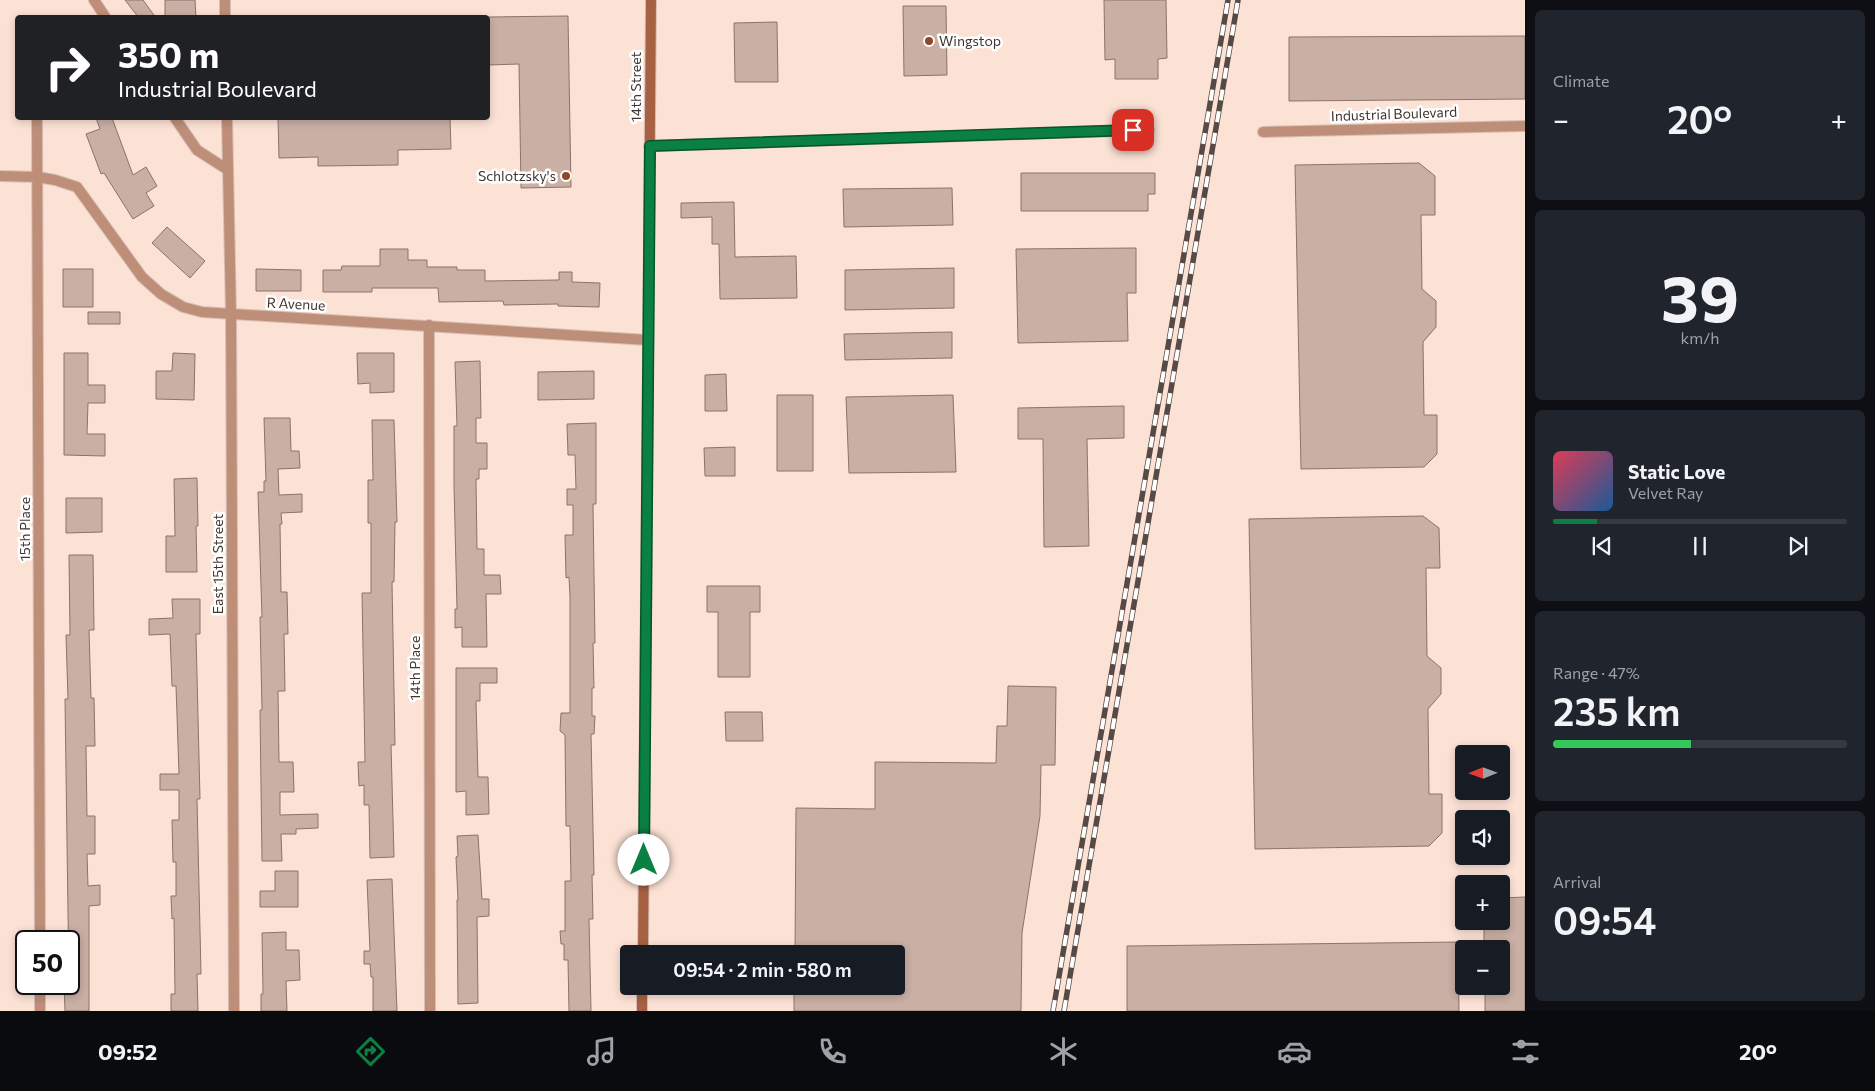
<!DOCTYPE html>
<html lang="en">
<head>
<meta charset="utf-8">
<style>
	:root { --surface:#171b24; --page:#20242c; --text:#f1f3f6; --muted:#9ea1a6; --line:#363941; --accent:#0b8043 }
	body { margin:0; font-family:Commissioner,sans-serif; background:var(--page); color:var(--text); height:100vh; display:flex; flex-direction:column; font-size:19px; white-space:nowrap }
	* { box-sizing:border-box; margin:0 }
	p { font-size:16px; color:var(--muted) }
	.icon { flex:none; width:28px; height:28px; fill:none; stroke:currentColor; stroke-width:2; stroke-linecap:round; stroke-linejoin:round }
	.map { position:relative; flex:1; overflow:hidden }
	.panel { display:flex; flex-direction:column; gap:10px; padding:10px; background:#0d0f14; width:350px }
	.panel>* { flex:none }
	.hud { position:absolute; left:15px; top:15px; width:475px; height:105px; border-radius:5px; box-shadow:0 2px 8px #0003; background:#202124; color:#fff; overflow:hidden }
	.needle { width:32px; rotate:269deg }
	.tools { position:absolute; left:1455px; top:745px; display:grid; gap:10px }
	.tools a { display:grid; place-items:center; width:55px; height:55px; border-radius:5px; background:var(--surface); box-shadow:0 2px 8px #0003; font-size:25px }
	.speed { position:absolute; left:15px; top:930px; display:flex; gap:10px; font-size:25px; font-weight:700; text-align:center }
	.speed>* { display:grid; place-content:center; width:65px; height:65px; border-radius:50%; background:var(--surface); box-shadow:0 2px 8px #0003; line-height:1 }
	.speed .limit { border:2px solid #111; border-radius:8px; background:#fff; color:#111 }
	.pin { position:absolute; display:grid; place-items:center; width:42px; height:42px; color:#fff; margin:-21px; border-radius:10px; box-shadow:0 2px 8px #0006 }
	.me { position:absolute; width:55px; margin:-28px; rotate:0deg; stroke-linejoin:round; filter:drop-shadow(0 0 4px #0008) }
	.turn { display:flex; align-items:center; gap:18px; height:105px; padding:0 20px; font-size:22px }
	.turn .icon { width:65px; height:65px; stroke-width:2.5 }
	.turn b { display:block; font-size:35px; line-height:42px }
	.big { font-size:38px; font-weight:600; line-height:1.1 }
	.panel .card { flex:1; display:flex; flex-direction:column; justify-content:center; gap:8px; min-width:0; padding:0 18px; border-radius:8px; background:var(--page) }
	.panel .dial { align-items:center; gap:0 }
	.dial b { font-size:65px; line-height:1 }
	.song { display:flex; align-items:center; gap:15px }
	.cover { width:60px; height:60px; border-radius:8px; background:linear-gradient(135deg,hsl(350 70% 55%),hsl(210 70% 35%)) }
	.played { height:5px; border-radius:2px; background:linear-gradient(90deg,var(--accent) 15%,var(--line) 15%) }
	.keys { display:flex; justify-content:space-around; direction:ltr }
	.heat { display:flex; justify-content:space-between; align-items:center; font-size:28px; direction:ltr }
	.charge { height:8px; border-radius:4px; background:linear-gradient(90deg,#34c759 47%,var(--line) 0) }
	.trip { position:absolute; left:620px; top:945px; width:285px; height:50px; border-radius:5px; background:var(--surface); box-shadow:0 2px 8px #0003; font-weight:600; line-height:50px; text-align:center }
	.tab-bar { display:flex; height:80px; justify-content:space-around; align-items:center; background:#090b0e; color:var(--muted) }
	.tab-bar .icon { width:35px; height:35px }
	.tab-bar .current { color:var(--accent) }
	.tab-bar b { font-size:22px; color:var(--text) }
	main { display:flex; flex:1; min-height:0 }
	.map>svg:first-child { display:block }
	.building { fill:#c9afa4; stroke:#8c7369 }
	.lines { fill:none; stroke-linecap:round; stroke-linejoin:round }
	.minor-casing { stroke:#d6bfb4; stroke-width:12 }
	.secondary-casing { stroke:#d6bfb4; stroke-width:12 }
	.minor { stroke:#be8e79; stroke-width:10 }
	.secondary { stroke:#a66142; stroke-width:10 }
	.rail-casing { stroke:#574a45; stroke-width:5.5 }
	.rail { stroke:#fff; stroke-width:4; stroke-dasharray:11; stroke-linecap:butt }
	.route-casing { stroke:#07532c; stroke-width:12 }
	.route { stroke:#0b8043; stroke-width:9 }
	.poi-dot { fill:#904826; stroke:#fff; stroke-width:2 }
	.labels { text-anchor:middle; stroke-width:5; stroke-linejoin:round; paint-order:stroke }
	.poi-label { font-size:14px; fill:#403531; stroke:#fff; text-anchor:start }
	.street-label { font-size:14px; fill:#403531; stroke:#fff }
</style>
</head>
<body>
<main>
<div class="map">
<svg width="1525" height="1011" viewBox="0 0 1525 1011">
	<rect width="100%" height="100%" fill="#fce1d5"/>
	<path class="building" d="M125,0H143L156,18H139Z
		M165,0H195L196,18H165Z
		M1104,0H1166L1167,58L1158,59V79H1115V59L1105,60Z
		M903,6H946L947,75L904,76Z
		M568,16L571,187L521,188L519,64L488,65V17Z
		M777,22L778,82H735L734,23Z
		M1525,36V99L1289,101V37Z
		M96,118H112L133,175L146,167L157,186L146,193L154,206L133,219L104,173L101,174L86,134L100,129Z
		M278,118H450L451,149L398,150V165L318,166V157L279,158Z
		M1419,163L1435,176V215H1421L1422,289L1436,301V327L1423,342L1424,415H1437V454L1424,467L1301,469L1295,165Z
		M1021,173H1155V194H1148V211H1021Z
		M952,188L953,225L844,227L843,189Z
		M734,202L735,257L796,256L797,298L720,299L719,244H712V217L681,218V203Z
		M167,227L205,261L190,278L152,243Z
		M1136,248V293H1127L1128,341L1018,343L1016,249Z
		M380,249H408V260H427V267H457V270H485V281L559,280V272H572V282L600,283L599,307L558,306V304L504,305L503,301L439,302L438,288H372V292H323V270H341L342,266H380Z
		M954,268V308L845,310V270Z
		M63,269H93V307H63Z
		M256,269L301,270V291H256Z
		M88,312H120V324H88Z
		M952,332V358L845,360L844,334Z
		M64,353H88V385H105V403H88L87,434H105V456L64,455Z
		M173,353L195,354L194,400L156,399V371H172Z
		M357,353H394V392L370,393V383L358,384Z
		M480,361L481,418H476V443H487V469H479V479H476L477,549H484V575H500L501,594H486L487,647H462V627L455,628V609H457L454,485V426H457L455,362Z
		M594,371V399L538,400V372Z
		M726,374L727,411H705V375Z
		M777,395H813V471H777Z
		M953,395L956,472L849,473L846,397Z
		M1124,406V438L1087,439L1089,546L1044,547L1043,439H1018V408Z
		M264,418H290L291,451H299L300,468L278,469L279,495L302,494V512L281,513L282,524H280L281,592H287L288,634H284L285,691H278L279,762H293L294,792H280V815L318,814V828L296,829V834H281L282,861H262L260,710H262L260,617H262L258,492H264V481H266Z
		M372,420H394L397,522H395L394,582H392L395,745H391L394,857L370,858L369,805H364V785L359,786L358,762H365L362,593H371V523H368V480H373Z
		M596,423V504H593L595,643H593L594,688H592V716H595L594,734H591L594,875H592L593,919H589L591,1011H569L568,960H564V944H561L560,931H565V881H571L570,826H566L565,735L560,731L561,713H570V596L569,577L566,578L565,535H573V505H567V489H576L575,455H568L567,424Z
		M735,447V476H705L704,448Z
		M197,478L198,526H196L197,572H166V536H175L174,479Z
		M66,498H102V532L66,533Z
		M1423,516L1439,528L1440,568H1426L1427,656L1441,668V694L1428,709L1429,794H1442V833L1429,846L1255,849L1249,519Z
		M69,555H93L94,630H89L91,698H94L95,746H86L87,816H95V854H87L88,886L100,885V905L89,906V1011H65L64,984H69L65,699H68L66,635H70Z
		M707,586H760V612H750V677H718V612H707Z
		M172,599H200V634H196L200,799H197L201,974H197L198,1011H171V994H175L174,918L172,919L171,896H176V862H173L172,820H179V790H160V774H179L176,686H172L170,634L149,635V619L173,618Z
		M456,668H497V683H480V701H476L478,777H488L489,814L466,815V791L456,792Z
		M1008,686L1056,687L1055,765H1041L1040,816L1022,933L1021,1011H794V986H896V954H795L796,808L875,809V762L996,763L997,726H1007Z
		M725,712H762L763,741H726Z
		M478,835L482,899H489V916L477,917L478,1003L458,1004L457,900H458L456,857L458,856L457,836Z
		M275,871H298V907H260V891H275Z
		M392,879L397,1011H373V977H371L370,964H364V951H370L367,880Z
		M1525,897V1011H1485V986H1501V949H1484V921H1501V898Z
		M286,932V950H299L300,980L286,981L287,1011H261V994H263L262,933Z
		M1458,942L1459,1011H1127V946Z"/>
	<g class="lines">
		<g class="minor-casing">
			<path id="minor" d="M94,0L106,18
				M225,0V18
				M37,118L40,941
				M175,118L197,150L228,170
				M227,118L231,314L234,1011
				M1263,132L1525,126
				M649,146L1149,130
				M0,176L38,177L55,180L77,187L142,277L161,294L183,307L202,312L648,340
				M429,325L430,1011
				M40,984V1011"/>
		</g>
		<g class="secondary-casing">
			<path id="secondary" d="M643,954L651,0
				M642,1011V986"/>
		</g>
		<use href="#minor" class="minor"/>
		<use href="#secondary" class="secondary"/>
		<g class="rail-casing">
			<path id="rail" d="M1053,1011L1228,0
				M1064,1011L1238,0"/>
		</g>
		<use href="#rail" class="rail"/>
	</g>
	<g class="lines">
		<g class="route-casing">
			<path id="route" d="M644,860L650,146L1133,130"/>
		</g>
		<use href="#route" class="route"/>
	</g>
	<g class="poi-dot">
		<circle cx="929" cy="41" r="5"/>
		<circle cx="566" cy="176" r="5"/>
	</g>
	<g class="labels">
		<g class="poi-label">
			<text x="939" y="46">Wingstop</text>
			<text x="556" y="181" text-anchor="end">Schlotzsky's</text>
		</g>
		<g class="street-label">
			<text transform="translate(636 87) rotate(-90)" y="5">14th Street</text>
			<text transform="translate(1394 114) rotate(-2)" y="5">Industrial Boulevard</text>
			<text transform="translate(296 304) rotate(3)" y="5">R Avenue</text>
			<text transform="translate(25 529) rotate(-90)" y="5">15th Place</text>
			<text transform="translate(218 564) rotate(-90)" y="5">East 15th Street</text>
			<text transform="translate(415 668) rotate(-90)" y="5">14th Place</text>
		</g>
	</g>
</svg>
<div class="tools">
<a><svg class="needle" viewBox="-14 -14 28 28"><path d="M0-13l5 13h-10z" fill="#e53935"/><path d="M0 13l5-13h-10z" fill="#9ea1a6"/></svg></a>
<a><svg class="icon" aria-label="sound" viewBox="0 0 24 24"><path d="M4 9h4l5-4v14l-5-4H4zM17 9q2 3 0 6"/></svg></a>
<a>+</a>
<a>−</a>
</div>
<div class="speed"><div class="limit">50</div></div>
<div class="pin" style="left:1133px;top:130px;background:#d93025"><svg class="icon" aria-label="arrive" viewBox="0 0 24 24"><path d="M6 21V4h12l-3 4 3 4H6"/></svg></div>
<svg class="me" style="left:644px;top:860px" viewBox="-20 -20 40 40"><circle r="19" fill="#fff"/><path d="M0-13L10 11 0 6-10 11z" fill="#0b8043"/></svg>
<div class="trip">09:54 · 2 min · 580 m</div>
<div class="hud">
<div class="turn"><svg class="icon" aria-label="right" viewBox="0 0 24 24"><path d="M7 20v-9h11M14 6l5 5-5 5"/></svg><div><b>350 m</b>Industrial Boulevard</div></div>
</div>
</div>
<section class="panel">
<div class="card"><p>Climate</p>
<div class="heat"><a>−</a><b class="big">20°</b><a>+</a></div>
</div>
<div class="card dial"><b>39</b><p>km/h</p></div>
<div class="card">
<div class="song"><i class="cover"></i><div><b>Static Love</b><p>Velvet Ray</p></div></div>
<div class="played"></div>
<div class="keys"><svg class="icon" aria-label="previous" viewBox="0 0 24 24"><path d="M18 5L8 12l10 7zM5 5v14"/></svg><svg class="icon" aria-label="pause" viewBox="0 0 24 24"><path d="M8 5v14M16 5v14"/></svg><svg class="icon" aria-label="next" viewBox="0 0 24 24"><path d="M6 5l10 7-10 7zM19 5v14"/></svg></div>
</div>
<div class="card"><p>Range · 47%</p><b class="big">235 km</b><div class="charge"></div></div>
<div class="card"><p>Arrival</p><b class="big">09:54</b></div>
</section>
</main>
<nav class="tab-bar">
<b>09:52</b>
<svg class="icon current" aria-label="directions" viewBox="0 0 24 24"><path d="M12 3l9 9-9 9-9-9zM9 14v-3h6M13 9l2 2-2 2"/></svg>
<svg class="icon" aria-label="music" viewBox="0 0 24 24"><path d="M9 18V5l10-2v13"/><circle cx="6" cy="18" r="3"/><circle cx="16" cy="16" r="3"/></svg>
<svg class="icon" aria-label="phone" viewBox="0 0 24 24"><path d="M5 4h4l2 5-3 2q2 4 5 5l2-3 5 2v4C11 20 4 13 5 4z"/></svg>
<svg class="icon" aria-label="climate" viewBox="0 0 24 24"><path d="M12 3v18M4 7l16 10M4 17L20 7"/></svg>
<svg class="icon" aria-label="car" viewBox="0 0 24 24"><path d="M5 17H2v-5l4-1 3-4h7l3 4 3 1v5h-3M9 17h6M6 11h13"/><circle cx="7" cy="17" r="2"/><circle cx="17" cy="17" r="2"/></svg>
<svg class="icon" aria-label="filters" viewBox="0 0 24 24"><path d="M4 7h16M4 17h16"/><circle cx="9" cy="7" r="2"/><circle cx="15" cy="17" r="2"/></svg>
<b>20°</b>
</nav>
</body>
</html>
